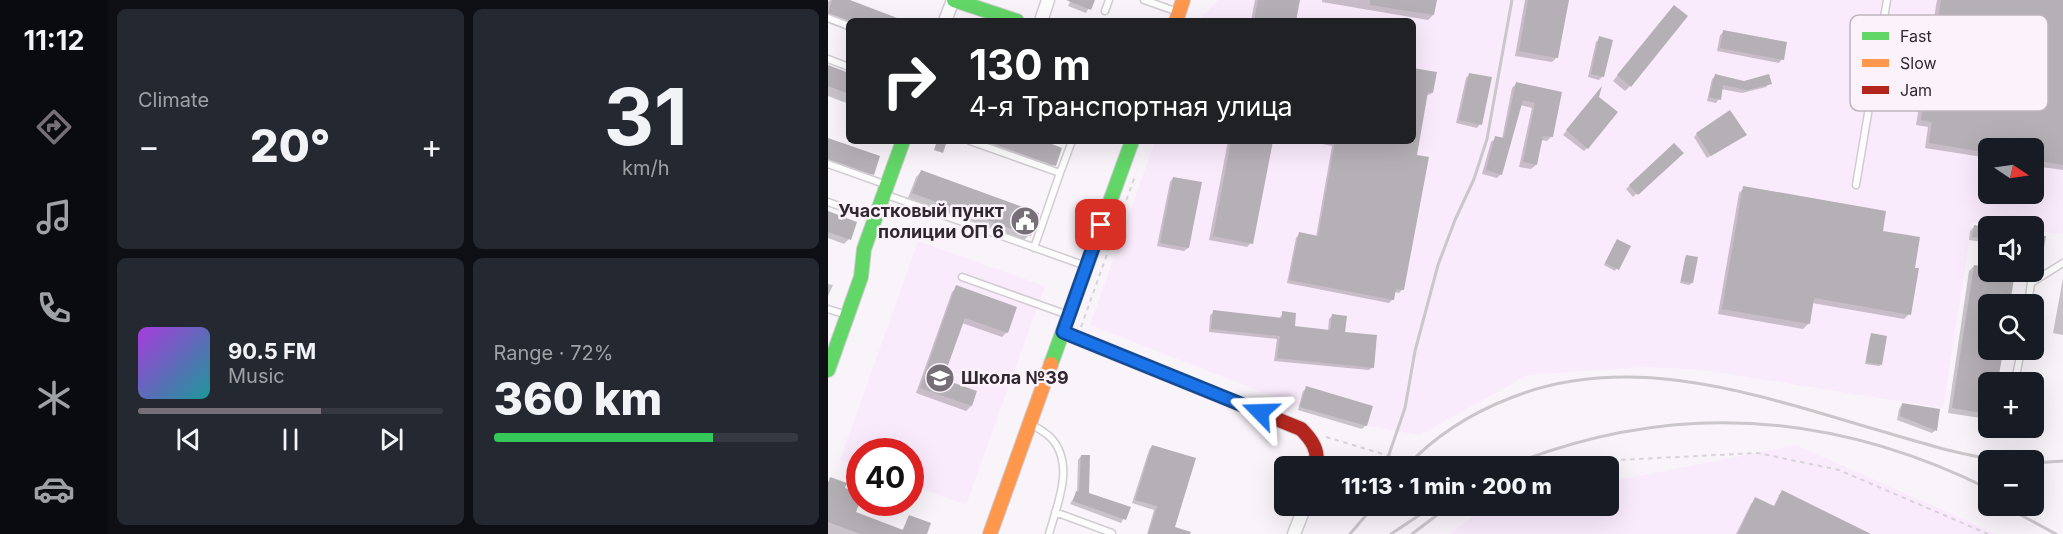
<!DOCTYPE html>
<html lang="en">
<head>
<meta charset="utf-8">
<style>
	:root { --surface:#171b24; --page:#242831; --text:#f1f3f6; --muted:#9ea1a6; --line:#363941; --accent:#766f77 }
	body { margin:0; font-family:Inter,sans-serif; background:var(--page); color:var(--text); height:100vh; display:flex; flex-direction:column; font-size:22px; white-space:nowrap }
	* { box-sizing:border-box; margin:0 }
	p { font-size:20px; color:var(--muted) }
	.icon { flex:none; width:33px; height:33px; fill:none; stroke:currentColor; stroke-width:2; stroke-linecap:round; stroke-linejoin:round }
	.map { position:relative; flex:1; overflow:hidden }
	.side { display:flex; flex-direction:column; gap:9px; padding:9px; background:#0d0f14; width:720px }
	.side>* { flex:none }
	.top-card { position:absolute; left:18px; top:18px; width:570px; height:126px; border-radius:9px; box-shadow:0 6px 24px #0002; background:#202124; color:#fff; overflow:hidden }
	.needle { width:39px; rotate:103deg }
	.fabs { position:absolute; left:1150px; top:138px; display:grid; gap:12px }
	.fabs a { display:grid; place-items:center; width:66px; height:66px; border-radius:9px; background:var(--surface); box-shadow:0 6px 24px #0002; font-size:30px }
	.speed { position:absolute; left:18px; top:438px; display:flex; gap:12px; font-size:30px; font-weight:700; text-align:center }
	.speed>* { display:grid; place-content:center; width:78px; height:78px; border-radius:50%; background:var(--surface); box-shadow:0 6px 24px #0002; line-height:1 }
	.speed .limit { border:9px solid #d22; background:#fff; color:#111 }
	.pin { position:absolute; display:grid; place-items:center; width:51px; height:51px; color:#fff; margin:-26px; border-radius:12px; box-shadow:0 3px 9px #0006 }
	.me { position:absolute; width:66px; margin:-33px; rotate:292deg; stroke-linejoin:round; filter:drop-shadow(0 0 4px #0008) }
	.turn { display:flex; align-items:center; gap:21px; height:126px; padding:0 24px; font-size:27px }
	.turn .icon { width:78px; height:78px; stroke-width:2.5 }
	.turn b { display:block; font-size:42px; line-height:51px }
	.big { font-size:45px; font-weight:800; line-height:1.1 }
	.side .tile { flex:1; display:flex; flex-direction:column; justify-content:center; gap:9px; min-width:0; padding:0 21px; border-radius:9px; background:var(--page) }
	.side .dial { align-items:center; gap:0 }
	.dial b { font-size:78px; line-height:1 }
	.song { display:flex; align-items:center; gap:18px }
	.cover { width:72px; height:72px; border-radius:9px; background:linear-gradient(135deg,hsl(280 70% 55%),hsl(180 70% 35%)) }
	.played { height:6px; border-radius:3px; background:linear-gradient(90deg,var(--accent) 60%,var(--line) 60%) }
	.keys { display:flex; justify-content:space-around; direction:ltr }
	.heat { display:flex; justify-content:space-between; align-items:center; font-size:33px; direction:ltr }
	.charge { height:9px; border-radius:4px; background:linear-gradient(90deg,#34c759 72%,var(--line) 0) }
	.side .tiles { flex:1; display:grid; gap:9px; grid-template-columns:repeat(2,1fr) }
	.trip { position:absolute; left:446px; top:456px; width:345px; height:60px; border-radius:9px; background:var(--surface); box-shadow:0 6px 24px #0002; font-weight:800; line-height:60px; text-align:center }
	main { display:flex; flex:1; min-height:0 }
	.menu { display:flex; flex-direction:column; width:108px; justify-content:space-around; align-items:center; background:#090b0e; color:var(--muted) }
	.menu .icon { width:42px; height:42px }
	.menu .on { color:var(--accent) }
	.menu b { font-size:27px; color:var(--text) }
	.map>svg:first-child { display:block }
	.built { fill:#faebfc; fill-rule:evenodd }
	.shadow { fill:#0003 }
	.building { fill:#b5afb6 }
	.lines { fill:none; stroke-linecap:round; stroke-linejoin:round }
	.lane-casing { stroke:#d1cbd2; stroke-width:9 }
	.street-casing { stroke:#d1cbd2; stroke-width:15 }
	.fast-casing { stroke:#d1cbd2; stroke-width:16 }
	.slow-casing { stroke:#d1cbd2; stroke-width:16 }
	.jam-casing { stroke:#d1cbd2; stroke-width:16 }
	.path { stroke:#d6d4d7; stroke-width:2; stroke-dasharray:4.5 4.5; stroke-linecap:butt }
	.lane { stroke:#fefdfe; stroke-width:6 }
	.street { stroke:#fefdfe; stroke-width:12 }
	.fast { stroke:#63d668; stroke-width:14 }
	.slow { stroke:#ff974d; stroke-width:14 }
	.jam { stroke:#b3261e; stroke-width:14 }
	.rail { stroke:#c9c7c9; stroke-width:3 }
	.route-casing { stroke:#114b97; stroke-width:15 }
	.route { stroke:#1a73e8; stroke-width:10 }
	.labels { text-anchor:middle; stroke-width:5; stroke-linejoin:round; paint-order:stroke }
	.poi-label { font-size:18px; font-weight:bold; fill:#302831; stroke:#fbf2fc; text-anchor:end }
	.key { fill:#fbf2fc; stroke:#beb5bf; stroke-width:1.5 }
	.key-label { font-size:16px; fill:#302831 }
</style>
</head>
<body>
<main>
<nav class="menu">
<b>11:12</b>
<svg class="icon on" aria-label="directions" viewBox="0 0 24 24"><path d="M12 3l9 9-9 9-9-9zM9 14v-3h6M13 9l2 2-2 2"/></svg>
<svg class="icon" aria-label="music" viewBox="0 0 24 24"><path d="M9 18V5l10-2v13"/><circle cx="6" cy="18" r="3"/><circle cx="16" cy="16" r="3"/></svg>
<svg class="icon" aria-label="phone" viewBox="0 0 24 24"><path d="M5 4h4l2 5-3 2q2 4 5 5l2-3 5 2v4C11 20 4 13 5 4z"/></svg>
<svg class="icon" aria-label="climate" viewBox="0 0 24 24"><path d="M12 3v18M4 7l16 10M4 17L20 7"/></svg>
<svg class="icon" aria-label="car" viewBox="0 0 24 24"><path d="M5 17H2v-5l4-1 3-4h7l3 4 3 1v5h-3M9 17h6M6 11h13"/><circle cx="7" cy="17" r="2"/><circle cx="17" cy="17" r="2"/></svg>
</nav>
<section class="side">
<div class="tiles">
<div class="tile"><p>Climate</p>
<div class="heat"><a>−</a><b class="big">20°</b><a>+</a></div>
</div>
<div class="tile dial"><b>31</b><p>km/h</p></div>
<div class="tile">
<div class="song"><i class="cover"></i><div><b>90.5 FM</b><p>Music</p></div></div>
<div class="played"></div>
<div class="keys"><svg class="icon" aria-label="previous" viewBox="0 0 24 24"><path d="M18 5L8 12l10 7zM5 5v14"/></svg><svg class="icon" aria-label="pause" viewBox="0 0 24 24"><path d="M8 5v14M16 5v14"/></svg><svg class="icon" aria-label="next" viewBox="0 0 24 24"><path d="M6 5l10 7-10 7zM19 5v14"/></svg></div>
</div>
<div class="tile"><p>Range · 72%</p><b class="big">360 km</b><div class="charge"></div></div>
</div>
</section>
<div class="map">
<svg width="1235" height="534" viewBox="0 0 1235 534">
	<rect width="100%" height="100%" fill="#f9f4fa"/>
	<path class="built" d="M390,0H1235V234L1206,231V226H1174L1144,223L1115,408L875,370L817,367L700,375L592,435L539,426L472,407L262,325L327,141H585V21H369ZM1161,148H1206V194H1161Z
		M90,241L217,286L138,505L83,485L82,452H32L31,467L12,460Z
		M968,445L1169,534H621L659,506H780V482Z"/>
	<path class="shadow" d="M2,0H17L76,21H21V31L0,23V2Z
		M240,0H265L258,13L240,6L242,2Z
		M427,0H463L467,21H423Z
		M494,0H607L605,15L600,20L494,2Z
		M697,0H739L729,57L724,62L687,56Z
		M1109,0H1235V170L1206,166V148H1161V158L1097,148L1100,127L1088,125Z
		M841,12L802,86L797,91L785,81Z
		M896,32L954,59L951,63L889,51L892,35Z
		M772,38L775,76L771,80L760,77L768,42Z
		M0,67L21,74V104L0,96Z
		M585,69L604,93L598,96L587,156L575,289L571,293L566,292L565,299L561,303L459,283L468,238L471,234L488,237L504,146L485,142L486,141H585Z
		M642,74L652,124L649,128L628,123L638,78Z
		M887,76L916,82L942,83L938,87L914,93L893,89L891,99L888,103L879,101L884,79Z
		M688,84L732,93L723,137L719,141L713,140L708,165L703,169L691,167L704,108L692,105L673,174L669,178L654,174L663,142L668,138L674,139L684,88Z
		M771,90L759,148L756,151L735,135Z
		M869,134L917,135L879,158L866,137Z
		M0,139L44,174L39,179L0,165Z
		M137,141H211L226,165L221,170Z
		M400,141H443L423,243L419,247L381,240Z
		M846,145L853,153L805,197L798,189Z
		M93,172L201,235L196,240L80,198L88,177Z
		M345,178L360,248L356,251L329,246L342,182Z
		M916,188L1053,232L1081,314L1076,319L984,303L980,324L975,329L890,314L911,193Z
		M0,213L21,239L16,244L0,238Z
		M1146,227L1161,229V243L1141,240L1142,231Z
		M787,243L801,247L787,271L776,265Z
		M859,256L864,283L861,285L852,283L857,258Z
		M1146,266L1161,268V272H1185L1180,304H1161V350H1173L1168,382H1161V416L1159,419L1120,413L1141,271Z
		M1235,278V335L1225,333Z
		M0,284L5,285L0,296Z
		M129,287L179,332L174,337L134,323L114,380L148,392L143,406L138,411L88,393L124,292Z
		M386,312L451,319L455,313L465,328L500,331L501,319L504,316L516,333L545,367L541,370L446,361L449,339L381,332L382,315Z
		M1044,335L1053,364L1051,366L1037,364L1042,337Z
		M479,388L538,425L534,429L470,410L475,391Z
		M1074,405L1108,430L1104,433L1069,420L1071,409Z
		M324,446L345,528L363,534H319L326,510L304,503L321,450Z
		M253,456L260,494L301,508L293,523L242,504L249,492L250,460Z
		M3,479L15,489L26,513L74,531L81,516L98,534H0V482Z
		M954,492L1040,534H908L923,504L928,499L944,514L953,496H950Z"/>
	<path class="building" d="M4,0H22L77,21H23L0,13Z
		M238,0H267L263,10Z
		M430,0H472L468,21H426Z
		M542,0H609L606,15L542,5Z
		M700,0H741L730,58L691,51Z
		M1113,0H1235V165L1206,160V148H1161V153L1101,143L1104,122L1093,120Z
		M846,5L860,16L803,87L789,75Z
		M895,30L959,42L956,60L892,48Z
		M771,36L785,40L776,77L763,74Z
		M0,65L21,73V94L0,86Z
		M585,68L609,72L605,93L600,92L589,155L601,157L576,290L568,289L566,300L461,280L471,232L490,236L507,141H585Z
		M641,73L664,77L654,125L631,120Z
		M887,74L916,81L941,74L944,84L919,90L895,85L893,100L881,97Z
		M688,82L734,92L725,137L715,136L709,165L695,162L707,103L695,100L674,175L658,170L667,136L676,138Z
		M774,86L771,97L790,112L760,149L738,130Z
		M902,110L919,135L883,156L868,133Z
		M0,138L52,156L46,175L0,159Z
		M109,141L118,144L115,153L106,150Z
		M158,141H216L234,148L228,166Z
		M403,141H445L425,244L385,236Z
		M846,143L856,153L810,195L801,185Z
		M93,170L211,213L203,236L84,193Z
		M345,177L374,182L361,248L332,243Z
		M915,186L1058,211L1055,231L1092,237L1087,268H1091L1083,315L986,298L982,324L894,309Z
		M0,211L29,222L23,240L0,232Z
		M1146,225L1161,228V239L1144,237Z
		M1206,235L1218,236L1212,271L1206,275Z
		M789,239L803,246L791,270L777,263Z
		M858,255L870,257L865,283L853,281Z
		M1146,265L1161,267V272H1187L1182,304H1161V350H1175L1170,382H1161V414L1124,408Z
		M128,285L189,307L180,333L137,318L115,379L149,391L144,406L92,388Z
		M385,310L454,318V311L468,313L467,326L502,330L504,314L519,316L517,332L549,335L546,368L449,358L452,336L383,329Z
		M1043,333L1059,336L1054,365L1038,362Z
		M478,386L545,406L539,426L472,407Z
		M1074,403L1112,409L1109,431L1072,416Z
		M324,445L368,458L347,527L363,532L362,534H320L329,506L307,500Z
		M253,455H262L261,493L303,507L298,520L245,501L248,491L251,492Z
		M2,477L19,483L17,488L32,493V502L28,512L75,530L81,515L103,523L99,534H32L0,522V483Z
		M954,490L1043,534H910L927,497L946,506Z"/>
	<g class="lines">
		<g class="lane-casing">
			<path id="lane" d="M316,0L350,12
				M277,11L281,0
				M0,18L21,26
				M0,59L21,67
				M142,141L232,173L206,248
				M0,164L59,185
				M232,173L244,141
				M1028,185L1059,0
				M56,194L258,266
				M0,202L11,206
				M134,277L240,315
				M1200,304L1203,283L1235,263
				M0,309L19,315
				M1187,382L1193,350
				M203,424C209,428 217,432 222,437C248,463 229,505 221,534
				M1180,430V428
				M227,512L284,533V534"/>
		</g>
		<g class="street-casing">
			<path id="street" d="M117,21L125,0
				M213,21L220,0
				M466,534L477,506"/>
		</g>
		<g class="fast-casing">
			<path id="fast" d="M126,0L189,21
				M223,364L304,141
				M0,370L33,277L36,249L75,141"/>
		</g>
		<g class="slow-casing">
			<path id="slow" d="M348,21L355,0
				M162,534L223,364"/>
		</g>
		<g class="jam-casing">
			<path id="jam" d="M235,332L473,429C484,440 491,450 488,466"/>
		</g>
		<path class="path" d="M253,327L307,176
			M498,437L575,460L588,466
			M740,466L750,462L930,453L1011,470L1160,534"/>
		<use href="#lane" class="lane"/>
		<use href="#street" class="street"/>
		<use href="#fast" class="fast"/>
		<use href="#slow" class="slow"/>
		<use href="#jam" class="jam"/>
		<path class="rail" d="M1206,463L1235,461
			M557,466L577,408L587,351L610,265L627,220L646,179L659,139L684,0
			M579,466C607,436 642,414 680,399C808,346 946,401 1070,436C1104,446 1137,456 1172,460
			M680,466C843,400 1004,411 1161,489
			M1176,506L1228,534
			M522,534L546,506
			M563,534L605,506
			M584,534L621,506"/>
	</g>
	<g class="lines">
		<g class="route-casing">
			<path id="route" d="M273,225L235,332L432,412"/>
		</g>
		<use href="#route" class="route"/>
	</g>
	<defs>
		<g id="civic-disc" transform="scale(1.5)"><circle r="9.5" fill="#766f77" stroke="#fbf2fc"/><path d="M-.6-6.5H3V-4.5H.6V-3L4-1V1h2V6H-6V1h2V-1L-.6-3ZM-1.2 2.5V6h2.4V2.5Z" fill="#fff"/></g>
		<g id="school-disc" transform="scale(1.5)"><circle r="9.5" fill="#766f77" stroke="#fbf2fc"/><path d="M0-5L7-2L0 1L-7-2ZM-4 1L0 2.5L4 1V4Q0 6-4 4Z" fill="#fff"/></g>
	</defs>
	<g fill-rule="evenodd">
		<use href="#civic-disc" x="197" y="221"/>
		<use href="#school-disc" x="112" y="378"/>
	</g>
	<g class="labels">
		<g class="poi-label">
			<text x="176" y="217">Участковый пункт<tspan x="176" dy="21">полиции ОП 6</tspan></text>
			<text x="133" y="384" text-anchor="start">Школа №39</text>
		</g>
	</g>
	<rect x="1022" y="15" width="198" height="96" rx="9" class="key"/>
	<rect x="1034" y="32" width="27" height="8" fill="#63d668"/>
	<rect x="1034" y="59" width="27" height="8" fill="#ff974d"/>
	<rect x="1034" y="86" width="27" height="8" fill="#b3261e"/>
	<g class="key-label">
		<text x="1072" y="42">Fast</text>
		<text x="1072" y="69">Slow</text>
		<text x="1072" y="96">Jam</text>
	</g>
</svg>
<div class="fabs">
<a><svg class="needle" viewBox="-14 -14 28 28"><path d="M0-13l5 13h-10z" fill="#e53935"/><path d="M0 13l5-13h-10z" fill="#9ea1a6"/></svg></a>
<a><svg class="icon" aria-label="sound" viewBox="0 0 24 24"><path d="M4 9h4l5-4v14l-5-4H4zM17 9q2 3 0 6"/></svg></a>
<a><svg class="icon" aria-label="search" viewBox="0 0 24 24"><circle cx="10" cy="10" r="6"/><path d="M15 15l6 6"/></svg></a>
<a>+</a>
<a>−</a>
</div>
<div class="speed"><div class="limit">40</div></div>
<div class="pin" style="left:273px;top:225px;background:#d93025"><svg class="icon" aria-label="arrive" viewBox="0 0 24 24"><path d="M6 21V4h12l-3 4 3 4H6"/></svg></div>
<svg class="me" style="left:432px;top:412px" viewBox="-20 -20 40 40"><path d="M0-17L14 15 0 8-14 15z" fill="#1a73e8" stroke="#fff" stroke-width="4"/></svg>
<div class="trip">11:13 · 1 min · 200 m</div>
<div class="top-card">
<div class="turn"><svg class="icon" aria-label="right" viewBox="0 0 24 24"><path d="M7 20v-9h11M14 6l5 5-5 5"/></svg><div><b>130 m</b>4-я Транспортная улица</div></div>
</div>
</div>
</main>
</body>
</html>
